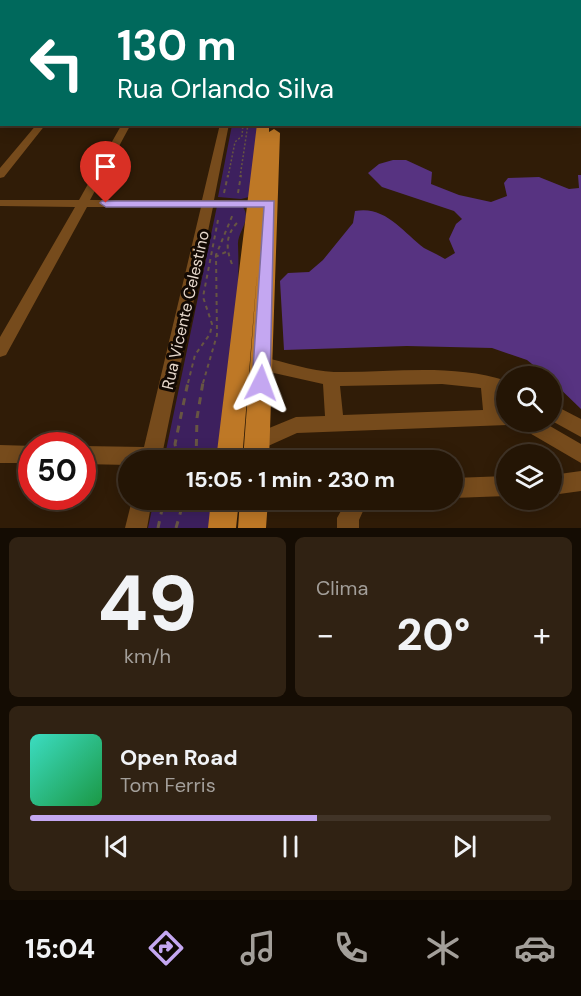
<!DOCTYPE html>
<html lang="pt">
<head>
<meta charset="utf-8">
<style>
	:root { --surface:#241505; --page:#302213; --text:#f1f3f6; --muted:#a39f9a; --line:#413427; --accent:#c4a7f1 }
	body { margin:0; font-family:"DM Sans",sans-serif; background:var(--page); color:var(--text); height:100vh; display:flex; flex-direction:column; font-size:22px; white-space:nowrap }
	* { box-sizing:border-box; margin:0 }
	p { font-size:20px; color:var(--muted) }
	.icon { flex:none; width:33px; height:33px; fill:none; stroke:currentColor; stroke-width:2; stroke-linecap:round; stroke-linejoin:round }
	.map { position:relative; height:528px; overflow:hidden }
	.panel { display:flex; flex-direction:column; gap:9px; padding:9px; background:#140c03; flex:1 }
	.panel>* { flex:none }
	.guide { position:absolute; left:0px; top:0px; width:582px; height:126px; box-shadow:0 3px 15px #0003,0 0 0 2px var(--line); background:#00695c; color:#fff; overflow:hidden }
	.controls { position:absolute; left:496px; top:366px; display:grid; gap:12px }
	.controls a { display:grid; place-items:center; width:66px; height:66px; border-radius:50%; background:var(--surface); box-shadow:0 3px 15px #0003,0 0 0 2px var(--line); font-size:30px }
	.speed { position:absolute; left:18px; top:432px; display:flex; gap:12px; font-size:30px; font-weight:700; text-align:center }
	.speed>* { display:grid; place-content:center; width:78px; height:78px; border-radius:50%; background:var(--surface); box-shadow:0 3px 15px #0003,0 0 0 2px var(--line); line-height:1 }
	.speed .limit { border:9px solid #d22; background:#fff; color:#111 }
	.pin { position:absolute; display:grid; place-items:center; width:51px; height:51px; color:#fff; margin:-62px -26px; border-radius:50% 50% 50% 0; rotate:-45deg; box-shadow:0 0 6px #0007 }
	.pin .icon { rotate:45deg }
	.me { position:absolute; width:66px; margin:-33px; rotate:3deg; stroke-linejoin:round; filter:drop-shadow(0 0 4px #0008) }
	.turn { display:flex; align-items:center; gap:21px; height:126px; padding:0 18px; font-size:27px }
	.turn .icon { width:78px; height:78px; stroke-width:2.5 }
	.turn b { display:block; font-size:42px; line-height:51px }
	.big { font-size:45px; font-weight:700; line-height:1.1 }
	.panel .card { flex:1; display:flex; flex-direction:column; justify-content:center; gap:9px; min-width:0; padding:0 21px; border-radius:9px; background:var(--page) }
	.panel .dial { align-items:center; gap:0 }
	.dial b { font-size:78px; line-height:1 }
	.song { display:flex; align-items:center; gap:18px }
	.cover { width:72px; height:72px; border-radius:9px; background:linear-gradient(135deg,hsl(170 70% 55%),hsl(140 70% 35%)) }
	.played { height:6px; border-radius:3px; background:linear-gradient(90deg,var(--accent) 55%,var(--line) 55%) }
	.keys { display:flex; justify-content:space-around; direction:ltr }
	.heat { display:flex; justify-content:space-between; align-items:center; font-size:33px; direction:ltr }
	.panel .tiles { flex:1; display:grid; gap:9px; grid-template-columns:1fr 1fr }
	.card:last-child { grid-column:span 2 }
	.trip { position:absolute; left:118px; top:450px; width:345px; height:60px; border-radius:30px; background:var(--surface); box-shadow:0 3px 15px #0003,0 0 0 2px var(--line); font-weight:700; line-height:60px; text-align:center }
	.menu { display:flex; height:96px; justify-content:space-around; align-items:center; background:#0e0802; color:var(--muted) }
	.menu .icon { width:42px; height:42px }
	.menu .current { color:var(--accent) }
	.menu b { font-size:27px; color:var(--text) }
	.map>svg:first-child { display:block }
	.green { fill:#3d205e }
	.forest { fill:#573381 }
	.lines { fill:none; stroke-linecap:round; stroke-linejoin:round }
	.path-far2 { stroke:#675543; stroke-width:1.5; stroke-dasharray:2 2; stroke-linecap:butt }
	.path-far1 { stroke:#675543; stroke-width:2; stroke-dasharray:4 4; stroke-linecap:butt }
	.path { stroke:#675543; stroke-width:3; stroke-dasharray:7 7; stroke-linecap:butt }
	.minor { fill:#764b1c; fill-rule:evenodd }
	.major { fill:#be7826; fill-rule:evenodd }
	.route { fill:#c4a7f1; stroke:#7f6d9d; stroke-width:1.5 }
	.labels { text-anchor:middle; stroke-width:6; stroke-linejoin:round; paint-order:stroke }
	.street-label { font-size:16px; fill:#e7d9cd; stroke:#120903 }
</style>
</head>
<body>
<div class="map">
<svg width="581" height="528" viewBox="0 0 581 528">
	<rect width="100%" height="100%" fill="#301c07"/>
	<path class="green" d="M232,125H258L249,197L241,199L218,197Z
		M217,206L243,207C252,221 237,232 238,245C241,317 228,389 221,460H164Z
		M154,500H217L214,528H148Z"/>
	<path class="forest" d="M393,160H406L432,172L431,184L459,195L491,202L507,196L504,183L508,178L539,177L569,189L579,188L578,175H581V409L552,381V376H547L527,360L492,348L407,346L284,350L280,281L288,273L309,272L323,260L353,223L355,211C385,205 403,232 424,248C431,252 439,255 445,259L455,253L449,239L456,224L462,219L454,211L382,187L368,173L379,164Z"/>
	<g class="lines">
		<path class="path-far2" d="M228,177L235,142L242,136L243,124
			M240,177L248,124"/>
		<path class="path-far1" d="M224,193L228,175
			M238,193L241,175
			M215,257L226,252
			M232,264C226,249 225,236 237,223
			M188,383L195,355L210,334L212,324L203,297L218,220
			M203,383L217,335L216,255L233,214"/>
		<path class="path" d="M178,460L175,444L188,382
			M196,460L197,418L203,382
			M158,528L164,500
			M176,528L184,500"/>
		<path class="minor" d="M84,0H91L82,2Z
			M0,17L2,18V22L0,21Z
			M2,27V32H0V28Z
			M580,29H581V33H580Z
			M580,41H581V45H580Z
			M0,47H2V51H0Z
			M580,72H581V77H580Z
			M0,87H2L0,93Z
			M580,93H581V97H580Z
			M37,124H46L4,177L0,178V168Z
			M122,124H131L90,200H202L220,124H229L214,200L265,201L271,204L265,207H213L161,460H129V465L82,464V446L144,447L201,207H87L6,355L0,357V337L75,207L0,206V200H79Z
			M262,357C285,362 311,371 334,372C391,373 451,363 507,381V395L499,393L501,409H507V422H514L507,425L297,433L257,451L250,448L248,442L250,436L296,417L325,416L323,384L256,369L254,364L256,359ZM442,384L481,388L483,410L343,415L340,386Z
			M552,404L581,419V437L552,421Z
			M518,422H543L581,444V463L521,428Z
			M0,445L34,446H32V463H0Z
			M581,471V491L552,495V475Z
			M507,476V496L453,498V478Z
			M132,500H152L147,528H125Z
			M347,500H368L359,520V528H337V518Z"/>
		<path class="major" d="M169,0L183,2H170Z
			M257,124H269V132L274,129L280,133L269,460H243L257,273L242,460H216Z
			M211,500H239L236,528H208Z
			M240,500H268L266,528H238Z"/>
	</g>
	<path class="route" d="M102,201H274L270,383L267,388L261,390L255,388L252,383L264,207H106L100,203Z"/>
	<g class="labels">
		<g class="street-label">
			<text transform="translate(185 310) rotate(-77)" y="6">Rua Vicente Celestino</text>
		</g>
	</g>
</svg>
<div class="controls">
<a><svg class="icon" aria-label="search" viewBox="0 0 24 24"><circle cx="10" cy="10" r="6"/><path d="M15 15l6 6"/></svg></a>
<a><svg class="icon" aria-label="layers" viewBox="0 0 24 24"><path d="M12 4l9 5-9 5-9-5zM3 14l9 5 9-5"/></svg></a>
</div>
<div class="speed"><div class="limit">50</div></div>
<div class="pin" style="left:106px;top:203px;background:#d93025"><svg class="icon" aria-label="arrive" viewBox="0 0 24 24"><path d="M6 21V4h12l-3 4 3 4H6"/></svg></div>
<svg class="me" style="left:261px;top:383px" viewBox="-20 -20 40 40"><path d="M0-17L14 15 0 8-14 15z" fill="#c4a7f1" stroke="#fff" stroke-width="4"/></svg>
<div class="trip">15:05 · 1 min · 230 m</div>
<div class="guide">
<div class="turn"><svg class="icon" aria-label="left" viewBox="0 0 24 24"><path d="M17 20v-9H6M10 6l-5 5 5 5"/></svg><div><b>130 m</b>Rua Orlando Silva</div></div>
</div>
</div>
<section class="panel">
<div class="tiles">
<div class="card dial"><b>49</b><p>km/h</p></div>
<div class="card"><p>Clima</p>
<div class="heat"><a>−</a><b class="big">20°</b><a>+</a></div>
</div>
<div class="card">
<div class="song"><i class="cover"></i><div><b>Open Road</b><p>Tom Ferris</p></div></div>
<div class="played"></div>
<div class="keys"><svg class="icon" aria-label="previous" viewBox="0 0 24 24"><path d="M18 5L8 12l10 7zM5 5v14"/></svg><svg class="icon" aria-label="pause" viewBox="0 0 24 24"><path d="M8 5v14M16 5v14"/></svg><svg class="icon" aria-label="next" viewBox="0 0 24 24"><path d="M6 5l10 7-10 7zM19 5v14"/></svg></div>
</div>
</div>
</section>
<nav class="menu">
<b>15:04</b>
<svg class="icon current" aria-label="directions" viewBox="0 0 24 24"><path d="M12 3l9 9-9 9-9-9zM9 14v-3h6M13 9l2 2-2 2"/></svg>
<svg class="icon" aria-label="music" viewBox="0 0 24 24"><path d="M9 18V5l10-2v13"/><circle cx="6" cy="18" r="3"/><circle cx="16" cy="16" r="3"/></svg>
<svg class="icon" aria-label="phone" viewBox="0 0 24 24"><path d="M5 4h4l2 5-3 2q2 4 5 5l2-3 5 2v4C11 20 4 13 5 4z"/></svg>
<svg class="icon" aria-label="climate" viewBox="0 0 24 24"><path d="M12 3v18M4 7l16 10M4 17L20 7"/></svg>
<svg class="icon" aria-label="car" viewBox="0 0 24 24"><path d="M5 17H2v-5l4-1 3-4h7l3 4 3 1v5h-3M9 17h6M6 11h13"/><circle cx="7" cy="17" r="2"/><circle cx="17" cy="17" r="2"/></svg>
</nav>
</body>
</html>
